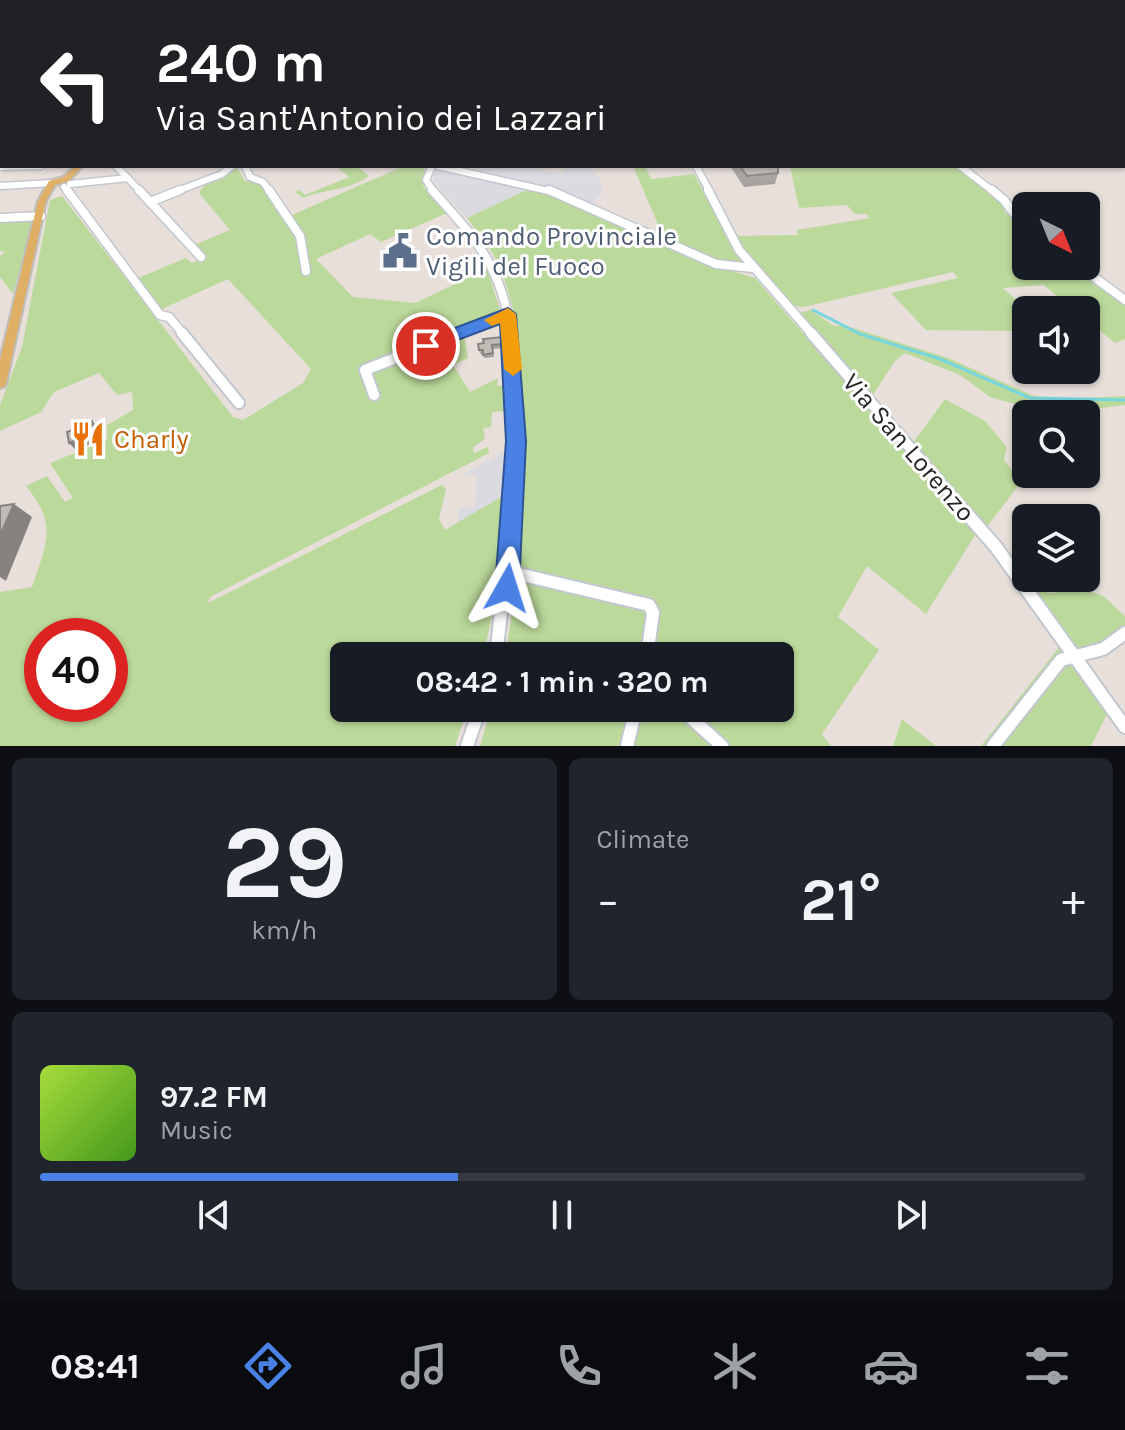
<!DOCTYPE html>
<html lang="en">
<head>
<meta charset="utf-8">
<style>
	:root { --surface:#171b24; --page:#20242c; --text:#f1f3f6; --muted:#9ea1a6; --line:#363941; --accent:#4981e5 }
	body { margin:0; font-family:Karla,sans-serif; background:var(--page); color:var(--text); height:100vh; display:flex; flex-direction:column; font-size:30px; white-space:nowrap }
	* { box-sizing:border-box; margin:0 }
	p { font-size:26px; color:var(--muted) }
	.icon { flex:none; width:44px; height:44px; fill:none; stroke:currentColor; stroke-width:2; stroke-linecap:round; stroke-linejoin:round }
	.map { position:relative; height:746px; overflow:hidden }
	.sheet { display:flex; flex-direction:column; gap:12px; padding:12px; background:#0d0f14; flex:1 }
	.sheet>* { flex:none }
	.guide { position:absolute; left:0px; top:0px; width:1126px; height:168px; box-shadow:0 2px 6px #0004; background:#202124; color:#fff; overflow:hidden }
	.needle { width:52px; rotate:137deg }
	.buttons { position:absolute; left:1012px; top:192px; display:grid; gap:16px }
	.buttons a { display:grid; place-items:center; width:88px; height:88px; border-radius:12px; background:var(--surface); box-shadow:0 2px 6px #0004; font-size:40px }
	.speed { position:absolute; left:24px; top:618px; display:flex; gap:16px; font-size:40px; font-weight:700; text-align:center }
	.speed>* { display:grid; place-content:center; width:104px; height:104px; border-radius:50%; background:var(--surface); box-shadow:0 2px 6px #0004; line-height:1 }
	.speed .limit { border:12px solid #d22; background:#fff; color:#111 }
	.pin { position:absolute; display:grid; place-items:center; width:68px; height:68px; color:#fff; margin:-34px; border:4px solid #fff; border-radius:50%; box-shadow:0 2px 8px #0007 }
	.me { position:absolute; width:88px; margin:-44px; rotate:6deg; stroke-linejoin:round; filter:drop-shadow(0 0 6px #0008) }
	.turn { display:flex; align-items:center; gap:28px; height:168px; padding:0 24px; font-size:36px }
	.turn .icon { width:104px; height:104px; stroke-width:2.5 }
	.turn b { display:block; font-size:56px; line-height:68px }
	.big { font-size:60px; font-weight:700; line-height:1.1 }
	.sheet .tile { flex:1; display:flex; flex-direction:column; justify-content:center; gap:12px; min-width:0; padding:0 28px; border-radius:12px; background:var(--page) }
	.sheet .dial { align-items:center; gap:0 }
	.dial b { font-size:104px; line-height:1 }
	.song { display:flex; align-items:center; gap:24px }
	.cover { width:96px; height:96px; border-radius:12px; background:linear-gradient(135deg,hsl(80 70% 55%),hsl(100 70% 35%)) }
	.played { height:8px; border-radius:4px; background:linear-gradient(90deg,var(--accent) 40%,var(--line) 40%) }
	.keys { display:flex; justify-content:space-around; direction:ltr }
	.heat { display:flex; justify-content:space-between; align-items:center; font-size:44px; direction:ltr }
	.sheet .tiles { flex:1; display:grid; gap:12px; grid-template-columns:1fr 1fr }
	.tile:last-child { grid-column:span 2 }
	.trip { position:absolute; left:330px; top:642px; width:464px; height:80px; border-radius:12px; background:var(--surface); box-shadow:0 2px 6px #0004; font-weight:700; line-height:80px; text-align:center }
	.tabs { display:flex; height:128px; justify-content:space-around; align-items:center; background:#090b0e; color:var(--muted) }
	.tabs .icon { width:56px; height:56px }
	.tabs .active { color:var(--accent) }
	.tabs b { font-size:36px; color:var(--text) }
	.map>svg:first-child { display:block }
	.industrial { fill:#dbdae1 }
	.green { fill:#bbd99b; fill-rule:evenodd }
	.lines { fill:none; stroke-linecap:round; stroke-linejoin:round }
	.stream { stroke:#76d6e0; stroke-width:3 }
	.minor-far3-casing { stroke:#c2c7cf; stroke-width:9 }
	.minor-far2-casing { stroke:#c2c7cf; stroke-width:11 }
	.minor-far1-casing { stroke:#c2c7cf; stroke-width:14 }
	.minor-casing { stroke:#c2c7cf; stroke-width:16 }
	.major-casing { stroke:#bebebe; stroke-width:4 }
	.minor-far3 { stroke:#fff; stroke-width:6 }
	.minor-far2 { stroke:#fff; stroke-width:8 }
	.minor-far1 { stroke:#fff; stroke-width:10 }
	.minor { stroke:#fff; stroke-width:12 }
	.major { fill:#e0af66; fill-rule:evenodd }
	.wall { fill:#a5a19c }
	.shaded-wall { fill:#86837f }
	.building { fill:#c0bbb5; stroke:#86837f; stroke-width:2 }
	.route { fill:#4981e5; stroke:#2f5495; stroke-width:2 }
	.slow { fill:#f59e0b }
	.labels { text-anchor:middle; stroke-width:6; stroke-linejoin:round; paint-order:stroke }
	.service-label { font-size:26px; fill:#4e5e75; stroke:#fff; text-anchor:start }
	.food-label { font-size:26px; fill:#c56008; stroke:#fff; text-anchor:start }
	.street-label { font-size:26px; fill:#272727; stroke:#fff }
</style>
</head>
<body>
<div class="map">
<svg width="1125" height="746" viewBox="0 0 1125 746">
	<rect width="100%" height="100%" fill="#e8dfda"/>
	<path class="industrial" d="M477,166H525L561,174L566,166H586L598,176L603,191L593,204L540,184L467,218L433,181L434,174L437,170L469,175Z
		M503,452H507V490L503,496L457,524L459,508L475,507L477,475H462Z"/>
	<path class="green" d="M236,166L245,181L259,182L296,238L301,272L310,270L306,241L292,215L404,166H425L423,186L447,213L381,242L370,234L316,259L353,297L415,303L487,269L501,313L464,335L468,358L453,365L470,392L498,378L497,386L508,385L507,411L492,412L491,427L483,428L485,439L473,447L474,453L488,447L489,453L210,597L208,603L442,485L446,489L439,519L445,530L503,496L505,559L483,656H344V708H468L455,746H0V592L32,587C47,542 58,526 26,486L47,476L65,502L73,498L50,463L107,440V425L133,410L132,392L117,395L99,373L54,392L41,412L0,431V405L22,347L50,200L62,196L233,417L243,420L303,383L311,369L228,279L162,309L138,278L186,258L192,263L207,257L196,244L230,230L199,193L206,183ZM42,636H110V704H42Z
		M336,166H357L369,176C346,192 327,188 303,198L295,192L299,190L305,195L349,177Z
		M633,166H645L651,179L694,174L742,262L714,259L663,236Z
		M790,166H958L999,198L1005,212L1026,232V266H1076L1125,302V339L1115,343L1086,319V310H1074L1044,285L1003,288L1027,310L1026,324L1013,331L926,330L891,293L958,278L953,272L804,307C774,307 749,258 734,236L798,235L797,230L870,218L866,214H855L847,205L799,208Z
		M531,188L548,192L689,258L755,278L977,532L926,614L867,566L838,617L879,650L822,734L831,746H480L491,708H780V656H505C519,580 523,508 523,431C522,373 522,318 498,264C491,247 477,232 467,218Z
		M27,220L32,224L13,294L0,277V256L5,252L0,251V221Z
		M811,310L834,326L843,325L948,358L1034,396L1063,399L1125,396V405L1093,409L1086,416L1034,414L1025,407L990,397L960,375L905,353L895,361L871,398L799,313Z
		M945,399L985,421L1007,447L1004,460L1021,482L986,528L913,443Z
		M1076,588L1102,595L1125,616V631L1110,644L1081,654L1033,590L1052,593Z
		M1060,646L1107,714L1091,746H981Z
		M902,719L936,746H893Z"/>
	<g class="lines">
		<path class="stream" d="M813,310L860,334L940,359L1030,398L1125,400"/>
		<g class="minor-far3-casing">
			<path id="minor-far3" d="M116,166L141,192
				M245,166L250,177L263,182L270,192
				M432,166L426,180L434,192
				M438,166L553,192
				M696,166L710,192
				M960,166L994,192
				M0,167L41,166
				M70,184L128,178
				M0,186L52,183
				M64,187L68,192
				M175,192L222,174L232,166"/>
		</g>
		<g class="minor-far2-casing">
			<path id="minor-far2" d="M67,190L160,315L169,317L184,335
				M139,190L201,257
				M269,190L300,236L306,271
				M432,190C476,239 503,268 511,335
				M549,190L716,264L753,268
				M708,190L739,250L813,335
				M992,190L1004,200L1026,229
				M150,202L180,190
				M0,218L41,216
				M1079,266L1125,300
				M454,335L508,314"/>
		</g>
		<g class="minor-far1-casing">
			<path id="minor-far1" d="M182,333L239,403
				M511,333L515,417L512,517
				M811,333L970,517
				M374,395L365,370L459,333"/>
		</g>
		<g class="minor-casing">
			<path id="minor" d="M968,515L996,547L1125,727
				M510,572L649,605L653,613L647,656
				M496,656L512,515
				M680,708L722,746
				M467,746L480,708
				M627,746L636,708
				M993,746L1061,660L1103,649L1125,633"/>
		</g>
		<g class="major-casing">
			<path id="major" d="M0,93H2V97H0Z
				M0,117H2V122H0Z
				M75,166H83L69,181L55,185L46,201L6,384L4,387L0,388V360L38,201L49,181L63,177Z"/>
		</g>
		<use href="#minor-far3" class="minor-far3"/>
		<use href="#minor-far2" class="minor-far2"/>
		<use href="#minor-far1" class="minor-far1"/>
		<use href="#minor" class="minor"/>
		<use href="#major" class="major"/>
	</g>
	<path class="wall" d="M730,166H778V173L775,184L744,187Z
		M502,337L503,348L493,349L494,357L484,358L483,354H480L478,344Z"/>
	<path class="shaded-wall" d="M92,421L99,429L102,440L76,450L69,443Z
		M14,504L32,517L6,581L0,577V535Z"/>
	<path class="building" d="M740,166H778V173L747,176Z
		M502,337L503,344L492,345L493,353L483,355V350H479L478,344L484,343L483,339Z
		M92,421L94,432L69,443L67,432Z
		M14,504L0,535V506Z"/>
	<linearGradient id="sky" x2="0" y2="1"><stop stop-color="#7ac2e5"/><stop offset="0.43" stop-color="#f5f1ee"/><stop offset="1" stop-color="#f5f1ee" stop-opacity="0"/></linearGradient>
	<rect width="1125" height="184" fill="url(#sky)"/>
	<path class="route" d="M508,308L516,314L526,441L519,588L515,596L507,599L499,596L495,588L506,441L500,324L426,352L417,346L420,341Z"/>
	<path class="slow" d="M508,308L516,314L522,369L513,376L504,369L500,323L492,326L484,320Z"/>
	<defs>
		<g id="civic-bare" transform="scale(2.76)"><path d="M-.6-6.5H3V-4.5H.6V-3L4-1V1h2V6H-6V1h2V-1L-.6-3ZM-1.2 2.5V6h2.4V2.5Z" fill="#5c6f8a" stroke="#fff" stroke-width="2.5" paint-order="stroke"/></g>
		<g id="restaurant-bare" transform="scale(2.76)"><path d="M-5-6h1v4h1v-4h1v4h1v-4h1v5L-1.5 .5V6h-2V.5L-5-1ZM5-6V6H3V1.5H1.5Q1.5-4 5-6Z" fill="#e8710a" stroke="#fff" stroke-width="2.5" paint-order="stroke"/></g>
	</defs>
	<g fill-rule="evenodd">
		<use href="#civic-bare" x="400" y="251"/>
		<use href="#restaurant-bare" x="88" y="439"/>
	</g>
	<g class="labels">
		<g class="service-label">
			<text x="426" y="245">Comando Provinciale<tspan x="426" dy="30">Vigili del Fuoco</tspan></text>
		</g>
		<g class="food-label">
			<text x="114" y="448">Charly</text>
		</g>
		<g class="street-label">
			<text transform="translate(909 447) rotate(49)" y="9">Via San Lorenzo</text>
		</g>
	</g>
</svg>
<div class="buttons">
<a><svg class="needle" viewBox="-14 -14 28 28"><path d="M0-13l5 13h-10z" fill="#e53935"/><path d="M0 13l5-13h-10z" fill="#9ea1a6"/></svg></a>
<a><svg class="icon" aria-label="sound" viewBox="0 0 24 24"><path d="M4 9h4l5-4v14l-5-4H4zM17 9q2 3 0 6"/></svg></a>
<a><svg class="icon" aria-label="search" viewBox="0 0 24 24"><circle cx="10" cy="10" r="6"/><path d="M15 15l6 6"/></svg></a>
<a><svg class="icon" aria-label="layers" viewBox="0 0 24 24"><path d="M12 4l9 5-9 5-9-5zM3 14l9 5 9-5"/></svg></a>
</div>
<div class="speed"><div class="limit">40</div></div>
<div class="pin" style="left:426px;top:346px;background:#d93025"><svg class="icon" aria-label="arrive" viewBox="0 0 24 24"><path d="M6 21V4h12l-3 4 3 4H6"/></svg></div>
<svg class="me" style="left:507px;top:588px" viewBox="-20 -20 40 40"><path d="M0-17L14 15 0 8-14 15z" fill="#4981e5" stroke="#fff" stroke-width="4"/></svg>
<div class="trip">08:42 · 1 min · 320 m</div>
<div class="guide">
<div class="turn"><svg class="icon" aria-label="left" viewBox="0 0 24 24"><path d="M17 20v-9H6M10 6l-5 5 5 5"/></svg><div><b>240 m</b>Via Sant'Antonio dei Lazzari</div></div>
</div>
</div>
<section class="sheet">
<div class="tiles">
<div class="tile dial"><b>29</b><p>km/h</p></div>
<div class="tile"><p>Climate</p>
<div class="heat"><a>−</a><b class="big">21°</b><a>+</a></div>
</div>
<div class="tile">
<div class="song"><i class="cover"></i><div><b>97.2 FM</b><p>Music</p></div></div>
<div class="played"></div>
<div class="keys"><svg class="icon" aria-label="previous" viewBox="0 0 24 24"><path d="M18 5L8 12l10 7zM5 5v14"/></svg><svg class="icon" aria-label="pause" viewBox="0 0 24 24"><path d="M8 5v14M16 5v14"/></svg><svg class="icon" aria-label="next" viewBox="0 0 24 24"><path d="M6 5l10 7-10 7zM19 5v14"/></svg></div>
</div>
</div>
</section>
<nav class="tabs">
<b>08:41</b>
<svg class="icon active" aria-label="directions" viewBox="0 0 24 24"><path d="M12 3l9 9-9 9-9-9zM9 14v-3h6M13 9l2 2-2 2"/></svg>
<svg class="icon" aria-label="music" viewBox="0 0 24 24"><path d="M9 18V5l10-2v13"/><circle cx="6" cy="18" r="3"/><circle cx="16" cy="16" r="3"/></svg>
<svg class="icon" aria-label="phone" viewBox="0 0 24 24"><path d="M5 4h4l2 5-3 2q2 4 5 5l2-3 5 2v4C11 20 4 13 5 4z"/></svg>
<svg class="icon" aria-label="climate" viewBox="0 0 24 24"><path d="M12 3v18M4 7l16 10M4 17L20 7"/></svg>
<svg class="icon" aria-label="car" viewBox="0 0 24 24"><path d="M5 17H2v-5l4-1 3-4h7l3 4 3 1v5h-3M9 17h6M6 11h13"/><circle cx="7" cy="17" r="2"/><circle cx="17" cy="17" r="2"/></svg>
<svg class="icon" aria-label="filters" viewBox="0 0 24 24"><path d="M4 7h16M4 17h16"/><circle cx="9" cy="7" r="2"/><circle cx="15" cy="17" r="2"/></svg>
</nav>
</body>
</html>
